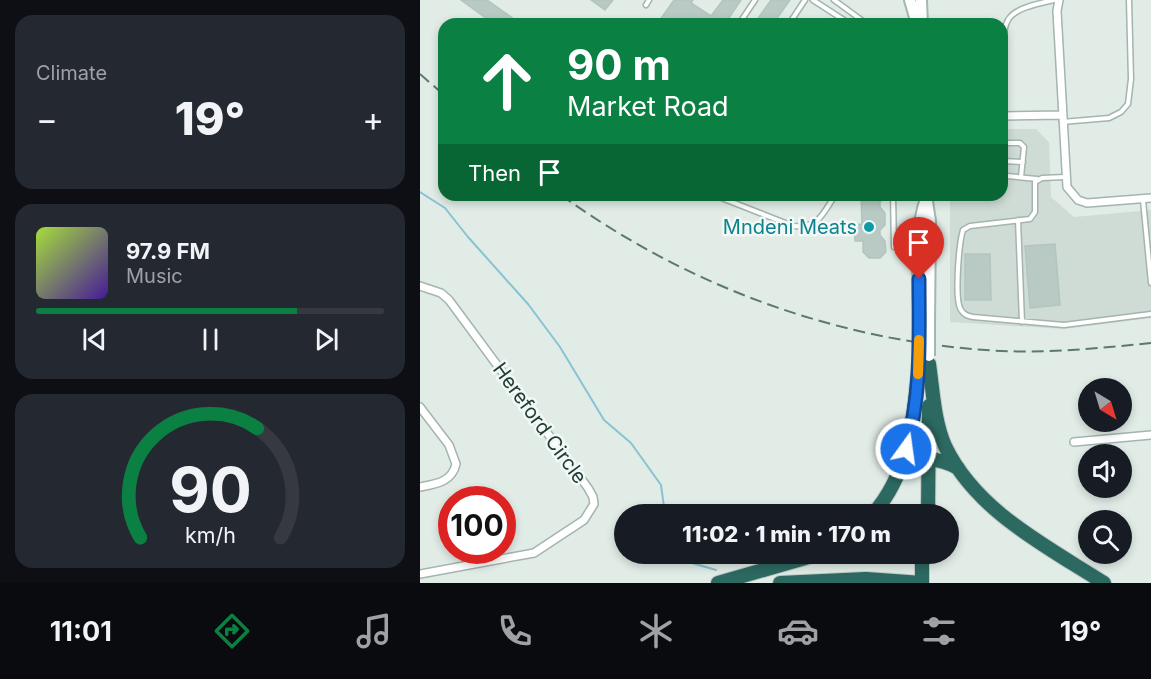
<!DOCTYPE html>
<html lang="en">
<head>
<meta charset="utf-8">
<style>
	:root { --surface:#171b24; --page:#242831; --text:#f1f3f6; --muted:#9ea1a6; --line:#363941; --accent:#0b8043 }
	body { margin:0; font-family:Inter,sans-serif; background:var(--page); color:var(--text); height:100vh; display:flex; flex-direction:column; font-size:22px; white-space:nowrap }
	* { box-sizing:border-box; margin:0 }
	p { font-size:20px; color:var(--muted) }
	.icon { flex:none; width:33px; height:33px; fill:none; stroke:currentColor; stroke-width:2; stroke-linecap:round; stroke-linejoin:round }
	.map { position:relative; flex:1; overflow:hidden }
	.drawer { display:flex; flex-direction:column; gap:15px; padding:15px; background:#0d0f14; width:420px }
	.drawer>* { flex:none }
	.guide { position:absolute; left:18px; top:18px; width:570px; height:183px; border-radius:18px; box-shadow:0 3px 9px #0003; background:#0b8043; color:#fff; overflow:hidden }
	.needle { width:39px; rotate:142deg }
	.tools { position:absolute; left:658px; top:378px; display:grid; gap:12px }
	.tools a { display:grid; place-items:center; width:54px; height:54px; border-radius:50%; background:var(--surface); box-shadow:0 3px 9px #0003; font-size:30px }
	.speed { position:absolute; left:18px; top:486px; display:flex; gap:12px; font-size:30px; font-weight:700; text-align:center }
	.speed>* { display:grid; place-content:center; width:78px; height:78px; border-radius:50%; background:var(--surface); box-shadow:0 3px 9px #0003; line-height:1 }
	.speed .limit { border:9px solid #d22; background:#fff; color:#111 }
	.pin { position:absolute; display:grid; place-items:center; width:51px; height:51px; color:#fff; margin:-62px -26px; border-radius:50% 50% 50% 0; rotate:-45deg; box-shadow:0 0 6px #0007 }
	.pin .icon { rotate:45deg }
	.me { position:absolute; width:66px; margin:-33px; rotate:14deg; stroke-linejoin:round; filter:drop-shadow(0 0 4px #0008) }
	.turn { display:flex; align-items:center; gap:21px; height:126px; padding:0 30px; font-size:27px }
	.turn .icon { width:78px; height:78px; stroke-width:2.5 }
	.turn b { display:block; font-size:42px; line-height:51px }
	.then { display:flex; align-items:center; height:57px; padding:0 30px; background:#0003; gap:12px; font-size:22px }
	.big { font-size:45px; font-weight:800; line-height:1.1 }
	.drawer .widget { flex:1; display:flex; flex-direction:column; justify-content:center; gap:9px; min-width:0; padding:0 21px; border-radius:18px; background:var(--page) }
	.drawer .dial { align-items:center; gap:0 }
	.dial svg { height:156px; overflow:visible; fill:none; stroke:var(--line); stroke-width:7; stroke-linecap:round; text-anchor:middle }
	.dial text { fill:var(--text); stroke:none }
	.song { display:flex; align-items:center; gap:18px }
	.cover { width:72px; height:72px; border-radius:9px; background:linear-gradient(135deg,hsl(80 70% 55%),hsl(260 70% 35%)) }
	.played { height:6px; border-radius:3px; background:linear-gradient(90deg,var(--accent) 75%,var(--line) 75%) }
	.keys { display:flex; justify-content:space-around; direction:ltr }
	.heat { display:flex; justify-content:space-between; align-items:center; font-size:33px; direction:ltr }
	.trip { position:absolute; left:194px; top:504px; width:345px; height:60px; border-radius:30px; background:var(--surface); box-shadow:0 3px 9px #0003; font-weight:800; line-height:60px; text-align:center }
	.dock { display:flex; height:96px; justify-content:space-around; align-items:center; background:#090b0e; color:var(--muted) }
	.dock .icon { width:42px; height:42px }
	.dock .current { color:var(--accent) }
	.dock b { font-size:27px; color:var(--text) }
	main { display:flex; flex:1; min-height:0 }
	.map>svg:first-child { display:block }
	.built { fill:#cfdcd6 }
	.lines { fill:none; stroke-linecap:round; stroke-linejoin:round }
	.stream { stroke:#87c3d2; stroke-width:2 }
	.building { fill:#b9c9c3; stroke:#b3c5bf; stroke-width:1.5 }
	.lane-casing { stroke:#a4b4ae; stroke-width:7 }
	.street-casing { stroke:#a4b4ae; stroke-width:10 }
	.secondary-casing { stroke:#9fb8b0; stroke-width:14 }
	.highway-casing { stroke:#c1c9c7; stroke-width:16 }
	.lane { stroke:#fff; stroke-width:4 }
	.street { stroke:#fff; stroke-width:7 }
	.secondary { stroke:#fff; stroke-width:10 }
	.highway { stroke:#2c6960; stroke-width:14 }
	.rail { stroke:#5b7872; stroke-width:2; stroke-dasharray:12 6; stroke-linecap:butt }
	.secondary-bridge-casing { stroke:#9fb8b0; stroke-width:14; stroke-linecap:butt }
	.secondary-bridge { stroke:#fff; stroke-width:10 }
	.route-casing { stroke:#114b97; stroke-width:15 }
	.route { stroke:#1a73e8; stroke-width:10 }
	.slow { stroke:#f59e0b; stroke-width:10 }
	.culture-dot { fill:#0f9aa8; stroke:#f1f8f5; stroke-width:2 }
	.labels { text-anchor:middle; stroke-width:5; stroke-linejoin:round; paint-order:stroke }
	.culture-label { font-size:20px; fill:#0d838f; stroke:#f1f8f5; text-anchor:end }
	.street-label { font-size:20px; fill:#213d36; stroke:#f1f8f5 }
</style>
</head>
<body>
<main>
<section class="drawer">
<div class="widget"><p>Climate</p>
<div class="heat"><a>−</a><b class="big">19°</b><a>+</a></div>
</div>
<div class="widget">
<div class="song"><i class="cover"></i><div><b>97.9 FM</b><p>Music</p></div></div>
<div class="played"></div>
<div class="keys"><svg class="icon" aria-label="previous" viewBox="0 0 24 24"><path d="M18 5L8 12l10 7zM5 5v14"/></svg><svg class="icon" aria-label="pause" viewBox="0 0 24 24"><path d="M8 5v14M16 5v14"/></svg><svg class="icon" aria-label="next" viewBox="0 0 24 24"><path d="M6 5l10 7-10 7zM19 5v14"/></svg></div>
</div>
<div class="widget dial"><svg viewBox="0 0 100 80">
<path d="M14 69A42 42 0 1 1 86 69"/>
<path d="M14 69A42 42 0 0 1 74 13" stroke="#0b8043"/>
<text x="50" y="56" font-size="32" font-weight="700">90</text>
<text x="50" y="72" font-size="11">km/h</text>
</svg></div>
</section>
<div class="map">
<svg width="731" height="583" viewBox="0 0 731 583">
	<rect width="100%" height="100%" fill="#e1ece7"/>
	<path class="built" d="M582,129H616L629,142L631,197L654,217L731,210V318L644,329L530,322V195H582Z"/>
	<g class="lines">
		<path class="stream" d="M0,192L25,208L48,237L108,304L140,347L184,420L211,443L241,485L245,514
			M265,554L272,563L296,570"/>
	</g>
	<path class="building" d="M41,0H67L101,24H74Z
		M171,0H193L185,10Z
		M254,0H273L271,3L291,16L303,0H321L305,24H237Z
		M351,0H370L353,24H334Z
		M441,195H467L460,202V207L465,213V225L460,230V235L465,241L466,252L460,258H449L443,252V241H435L434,225L442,224Z
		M635,244L640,305L610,308L605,246Z
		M545,254H570L571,300H545Z"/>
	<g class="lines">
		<g class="lane-casing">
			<path id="lane" d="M393,0L430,24
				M414,0L447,24
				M226,5L229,0
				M319,24L335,0
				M369,24L385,0
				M583,70C584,17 579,12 634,0
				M642,122L689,118L701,112L708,104L711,79L709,0
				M588,143H600L604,147L601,177
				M582,161L603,162
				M587,176L617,179
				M645,177L622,178L615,182V212L610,219L550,226L543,230C539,243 534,300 541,310C544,315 548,316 553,317L644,325L731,314
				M294,195L373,226C398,229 403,214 415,195
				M473,195L474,247
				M723,200L731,283
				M598,220L602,322"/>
		</g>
		<g class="street-casing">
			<path id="street" d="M639,0L637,11L647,187L658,200L667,203L731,198
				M582,116L642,115
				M0,286L21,293L29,300L168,488L173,497L174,504L164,520L114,553L0,574
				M0,407L29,445L36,464C32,482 16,484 0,487
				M654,442L731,435"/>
		</g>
		<g class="secondary-casing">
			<path id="secondary" d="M490,0L497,24
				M501,0L502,24
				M506,195L510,221L509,325
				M499,325C500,289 493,232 506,199"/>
		</g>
		<g class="highway-casing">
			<path id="highway" d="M509,364C513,391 514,421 525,446C556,511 626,546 684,583
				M480,472C497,455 518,457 538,468
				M453,514C490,472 494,417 499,363
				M508,514L509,406
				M502,554V583
				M298,583L399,554
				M360,583L446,579L502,583"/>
		</g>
		<use href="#lane" class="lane"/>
		<use href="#street" class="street"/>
		<use href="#secondary" class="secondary"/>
		<use href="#highway" class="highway"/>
		<path class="rail" d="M0,74L24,95
			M141,195C270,288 422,343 581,351C631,353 681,348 731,343"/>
		<g class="secondary-bridge-casing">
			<path id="secondary-bridge" d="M499,356V325
				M509,356V325"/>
		</g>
		<use href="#secondary-bridge" class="secondary-bridge"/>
	</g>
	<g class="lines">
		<g class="route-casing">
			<path id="route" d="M486,449C502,394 499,336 499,279"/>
		</g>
		<use href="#route" class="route"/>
		<path class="slow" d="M498,374L499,340"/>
	</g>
	<circle class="culture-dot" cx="449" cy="227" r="6"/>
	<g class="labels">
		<g class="culture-label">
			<text x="437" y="234">Mndeni Meats</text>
		</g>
		<g class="street-label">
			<text transform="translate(120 423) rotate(54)" y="7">Hereford Circle</text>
		</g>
	</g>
</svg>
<div class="tools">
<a><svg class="needle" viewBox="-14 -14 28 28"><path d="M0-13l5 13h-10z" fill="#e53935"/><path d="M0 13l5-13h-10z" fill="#9ea1a6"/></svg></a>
<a><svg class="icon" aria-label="sound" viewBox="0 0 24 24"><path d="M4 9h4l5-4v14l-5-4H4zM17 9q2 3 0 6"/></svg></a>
<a><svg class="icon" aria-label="search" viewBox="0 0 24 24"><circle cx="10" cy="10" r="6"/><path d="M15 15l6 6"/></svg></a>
</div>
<div class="speed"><div class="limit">100</div></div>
<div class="pin" style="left:499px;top:279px;background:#d93025"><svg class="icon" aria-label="arrive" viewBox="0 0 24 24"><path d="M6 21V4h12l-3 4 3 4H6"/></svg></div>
<svg class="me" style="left:486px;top:449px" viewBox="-20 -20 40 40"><circle r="17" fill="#1a73e8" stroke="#fff" stroke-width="3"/><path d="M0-11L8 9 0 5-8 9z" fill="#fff"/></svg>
<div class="trip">11:02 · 1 min · 170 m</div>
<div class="guide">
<div class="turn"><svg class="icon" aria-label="ahead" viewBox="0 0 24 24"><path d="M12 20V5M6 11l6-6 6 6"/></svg><div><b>90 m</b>Market Road</div></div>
<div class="then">Then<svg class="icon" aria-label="arrive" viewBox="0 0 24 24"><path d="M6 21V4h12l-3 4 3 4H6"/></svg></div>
</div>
</div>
</main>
<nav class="dock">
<b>11:01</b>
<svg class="icon current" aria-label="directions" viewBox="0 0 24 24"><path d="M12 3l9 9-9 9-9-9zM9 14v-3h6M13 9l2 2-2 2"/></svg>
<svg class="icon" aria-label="music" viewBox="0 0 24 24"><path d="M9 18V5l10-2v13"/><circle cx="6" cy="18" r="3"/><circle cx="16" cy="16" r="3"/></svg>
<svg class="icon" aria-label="phone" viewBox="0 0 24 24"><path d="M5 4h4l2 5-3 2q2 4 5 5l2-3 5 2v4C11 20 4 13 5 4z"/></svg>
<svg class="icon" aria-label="climate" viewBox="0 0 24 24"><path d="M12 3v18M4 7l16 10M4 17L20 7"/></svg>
<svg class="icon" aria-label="car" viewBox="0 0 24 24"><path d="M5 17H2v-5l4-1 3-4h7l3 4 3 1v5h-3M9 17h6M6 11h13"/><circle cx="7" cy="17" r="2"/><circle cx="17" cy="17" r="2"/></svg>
<svg class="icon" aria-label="filters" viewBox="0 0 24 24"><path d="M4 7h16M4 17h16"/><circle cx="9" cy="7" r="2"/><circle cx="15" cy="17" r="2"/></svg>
<b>19°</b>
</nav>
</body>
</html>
